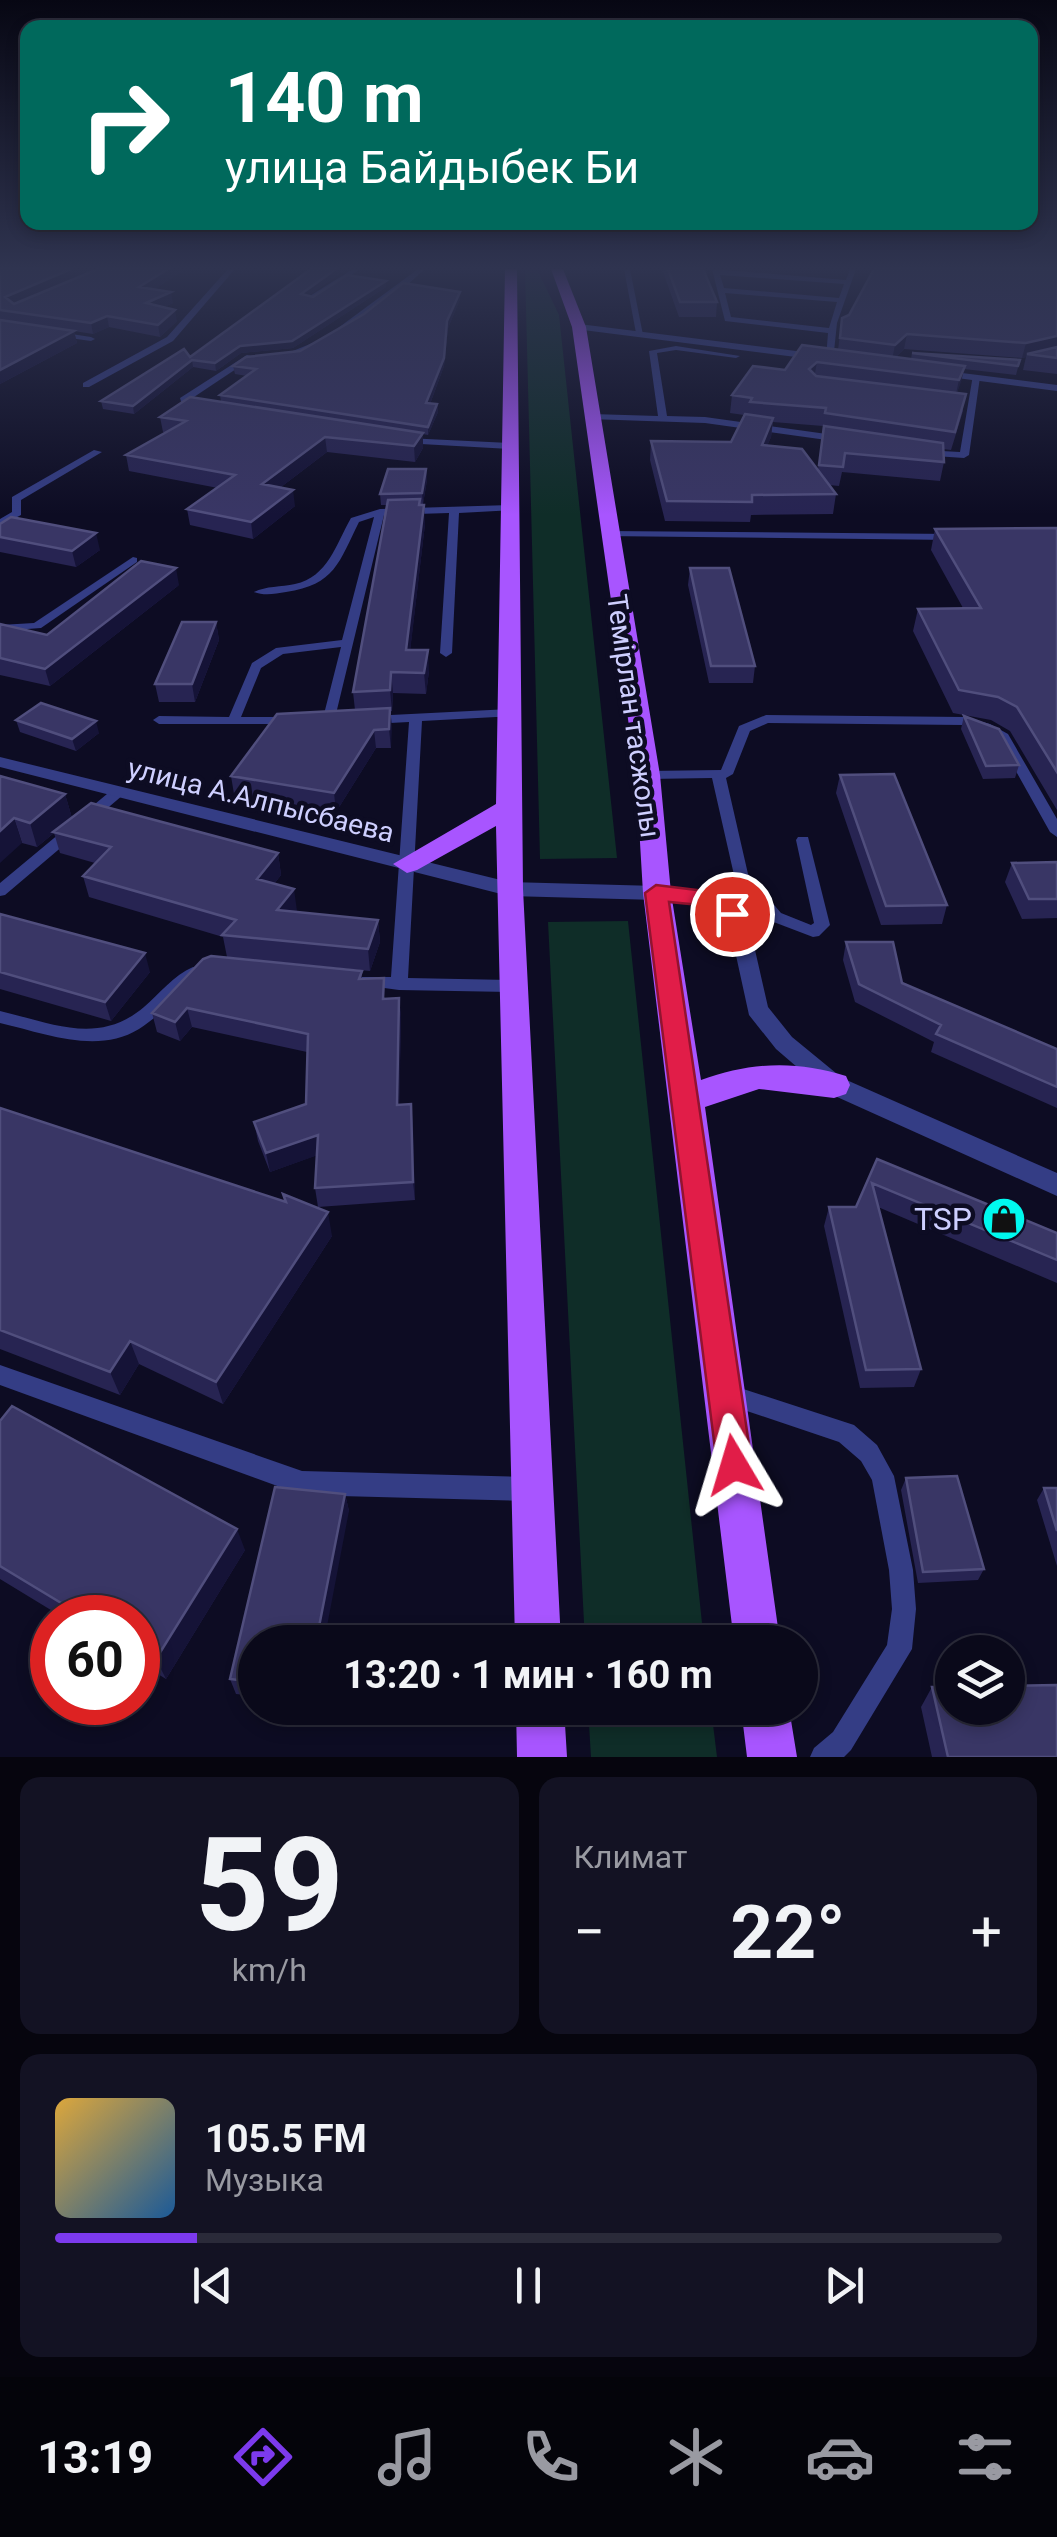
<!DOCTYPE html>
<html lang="ru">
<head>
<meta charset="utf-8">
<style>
	:root { --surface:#0a091a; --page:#131223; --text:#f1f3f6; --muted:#999aa2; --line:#2a2a39; --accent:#7c3aed }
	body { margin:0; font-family:Roboto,sans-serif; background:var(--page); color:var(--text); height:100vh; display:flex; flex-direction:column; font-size:38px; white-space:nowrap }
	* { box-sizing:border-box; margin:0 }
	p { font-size:32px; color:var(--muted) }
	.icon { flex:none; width:55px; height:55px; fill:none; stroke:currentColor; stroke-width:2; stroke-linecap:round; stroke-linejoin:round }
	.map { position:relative; height:1757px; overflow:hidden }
	.drawer { display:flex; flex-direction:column; gap:20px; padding:20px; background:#06050e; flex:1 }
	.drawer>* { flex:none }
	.guide { position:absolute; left:20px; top:20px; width:1018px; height:210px; border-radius:20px; box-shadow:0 5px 15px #0003,0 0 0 2px var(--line); background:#00695c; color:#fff; overflow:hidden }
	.buttons { position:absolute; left:935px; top:1635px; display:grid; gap:20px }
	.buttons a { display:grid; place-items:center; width:90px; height:90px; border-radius:50%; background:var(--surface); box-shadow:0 5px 15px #0003,0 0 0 2px var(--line); font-size:50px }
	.speed { position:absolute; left:30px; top:1595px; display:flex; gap:20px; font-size:50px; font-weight:700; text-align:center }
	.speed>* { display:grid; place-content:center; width:130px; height:130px; border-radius:50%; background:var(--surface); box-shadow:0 5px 15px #0003,0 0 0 2px var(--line); line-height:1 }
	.speed .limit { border:15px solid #d22; background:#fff; color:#111 }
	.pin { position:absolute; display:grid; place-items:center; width:85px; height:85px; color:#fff; margin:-42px; border:5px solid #fff; border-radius:50%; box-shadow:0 2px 10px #0007 }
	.me { position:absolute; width:110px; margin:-55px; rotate:353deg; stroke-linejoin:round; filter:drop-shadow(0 0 8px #0008) }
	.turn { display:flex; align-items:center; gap:35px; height:210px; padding:0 40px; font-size:45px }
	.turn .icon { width:130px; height:130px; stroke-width:2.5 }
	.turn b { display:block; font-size:70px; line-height:85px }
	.big { font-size:75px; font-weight:700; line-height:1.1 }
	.drawer .card { flex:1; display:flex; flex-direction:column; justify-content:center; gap:15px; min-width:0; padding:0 35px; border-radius:20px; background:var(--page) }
	.drawer .dial { align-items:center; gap:0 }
	.dial b { font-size:130px; line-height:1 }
	.song { display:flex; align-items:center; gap:30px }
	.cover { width:120px; height:120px; border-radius:15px; background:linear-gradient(135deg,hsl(40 70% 55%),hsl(210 70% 35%)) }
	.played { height:10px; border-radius:5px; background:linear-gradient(90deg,var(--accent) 15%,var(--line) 15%) }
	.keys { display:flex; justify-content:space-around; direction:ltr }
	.heat { display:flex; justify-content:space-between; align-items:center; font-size:55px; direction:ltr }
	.drawer .tiles { flex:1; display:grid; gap:20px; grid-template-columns:1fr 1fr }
	.card:last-child { grid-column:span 2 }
	.trip { position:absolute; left:238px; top:1625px; width:580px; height:100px; border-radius:50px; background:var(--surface); box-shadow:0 5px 15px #0003,0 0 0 2px var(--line); font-weight:700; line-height:100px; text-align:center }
	.tab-bar { display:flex; height:160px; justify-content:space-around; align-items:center; background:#04040a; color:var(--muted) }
	.tab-bar .icon { width:70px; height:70px }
	.tab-bar .active { color:var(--accent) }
	.tab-bar b { font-size:45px; color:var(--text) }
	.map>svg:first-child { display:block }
	.green { fill:#0f2d28 }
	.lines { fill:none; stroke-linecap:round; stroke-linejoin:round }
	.service { fill:#343d85; fill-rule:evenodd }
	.minor { fill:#343d85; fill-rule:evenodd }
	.tertiary { fill:#343d85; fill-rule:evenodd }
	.primary { fill:#a855ff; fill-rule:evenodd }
	.wall { fill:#272452; fill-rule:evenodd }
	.shaded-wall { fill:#151337 }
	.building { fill:#393665; stroke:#504e7d; stroke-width:2.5 }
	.route { fill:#e11d48; stroke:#92132f; stroke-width:2.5 }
	.labels { text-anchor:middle; stroke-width:9; stroke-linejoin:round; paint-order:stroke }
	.street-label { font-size:28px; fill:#cecfff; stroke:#0d0c23 }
	.near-poi-label { font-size:32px; fill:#cecfff; stroke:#0d0c23; text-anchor:end }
</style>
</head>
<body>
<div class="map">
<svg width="1057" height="1757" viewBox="0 0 1057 1757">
	<rect width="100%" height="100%" fill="#0d0c23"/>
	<path class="green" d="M525,269H537L559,315L617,858L540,859Z
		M628,921L704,1642H585L548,922Z
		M588,1708H711L717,1757H591Z"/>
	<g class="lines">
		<path class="service" d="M228,269H235L173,341L89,387H83V383L167,337Z
			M353,269H360L312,301L305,299Z
			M418,269H425C384,306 336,345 282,359L278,357L315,342L334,331Z
			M624,269H630L643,335L636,333Z
			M712,269L846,280L850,269H856L837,323L833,361L826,359L828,333L725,321ZM720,275L844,284L839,298L724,288ZM725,293L837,302L829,328L731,317Z
			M58,332L91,337L95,339L91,341L55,336Z
			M676,346L740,356L736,358L676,350L657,353L667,416L705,417L841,436L846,439L841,442L705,423L589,419V415L592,414L658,416L649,351Z
			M247,355L254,357L188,401L189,404L203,407V411L183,408L180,398Z
			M973,375L980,377L969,455L964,458L920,455L918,453L923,450L960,452Z
			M406,438L511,443L516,446L511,449L403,443V439Z
			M94,450L102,452L21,500V515L0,526V519L12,512V497Z
			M510,505L515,508L514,510L459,513L452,653L446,657L440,653L449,513L384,515L335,718L343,719L344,722L343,725L328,726L322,722L341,647L283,654L261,668L241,717H289L295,721L294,724H159L153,720L159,716L229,717L252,663L276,648L342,640L374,517L359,522C339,562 335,585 286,592C275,594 264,596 254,592C266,586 281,587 295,584C328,577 336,544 351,518L380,509Z
			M607,531L953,534L958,537L953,540L603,536V532Z
			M133,557L137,558V562L41,628L0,631V625L34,623Z
			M510,709L516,713L515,716L422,721L408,978L513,980L519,982L521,986L519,990L513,992L399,990L362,985L360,981L362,977H391L409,722L371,724L365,720L371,716Z
			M766,715L964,717L990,724L1008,734L1057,819V837L1050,832L998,739L980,730L963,725L768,723L750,731L733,774L726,778L748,874L781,913L811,925L814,923L796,840L798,837H808L830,925L819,936L813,937L771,921L734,875L712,778L648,779L641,775L648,771L721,770L739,726Z
			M118,788L123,789L125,792L123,795L5,895L0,896V883L113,789Z
			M193,967L199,969L201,973L199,977C178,994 161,1015 139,1029C97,1055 44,1033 0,1023V1011C52,1023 98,1046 144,1007C159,994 174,975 193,967Z
			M0,1365L302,1471L528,1477L536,1481L540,1489L536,1497L528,1501L302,1495L0,1385Z
			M731,1385L854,1425L877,1445L894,1476L913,1570L916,1609L912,1649L851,1750L844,1757H810L814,1748L833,1732L887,1645L892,1609L889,1570L872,1480L861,1461L839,1442L723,1403L720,1396L723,1389Z"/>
		<path class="minor" d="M579,324L820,354L825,357L820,360L575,329Z
			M938,370L1057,385V391L934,375L933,373Z
			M657,886L712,893L739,909L750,928L768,1007L792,1037L842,1078L1057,1173V1196L826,1092L776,1049L749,1015L730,928C713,899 678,905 650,898L647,893L650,888Z"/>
		<path class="tertiary" d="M0,757L509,882L657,886L667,893L657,900L509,896L0,767Z"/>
		<path class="primary" d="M505,269H517L523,889L561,1642H515L496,826L417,870L407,873L393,864L496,804Z
			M551,269H563L586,327L660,775L671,893L701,1080C750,1062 796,1060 846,1076L850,1085L846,1094L834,1098L759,1089L705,1107L780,1642H734L643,893L636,775L572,327Z
			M516,1708H564L567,1757H517Z
			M741,1708H789L797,1757H747Z"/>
	</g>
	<path class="wall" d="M0,269H186L154,289L173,303L164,307L177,321L160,337L109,327L93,334L74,331L77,343L0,384Z
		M311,269H346L308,296L313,297L386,287L293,348L241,353L216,371L193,367L134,414L103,409L101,401L190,357Z
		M662,269H703L717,302L716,317H679Z
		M874,269L1057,358V374L1023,370L1026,357L1022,358L904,349L896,357L911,359L912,353L1020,360L1016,375L964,369L957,393L963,411L951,450L943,449L944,462L940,481L842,472L839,486L829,485L836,494L833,514L751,515L750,522L665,521L650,460L651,441L731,442L744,415L730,413L732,395L785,370L838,350L842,318L849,315ZM773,422L823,426L818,470L767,446L771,437Z
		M460,292V299L448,328L444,366L430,404H437L438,412L428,435L423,434V448L415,462L327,452L281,487L295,506L253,539L190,525L187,509L218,488L129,471L126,455L165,432H163L160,417L221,402L220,395L247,376L235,374L233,366L300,351Z
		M426,469L427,480L423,504H420L425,524L410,650L429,671L426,694L393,693L392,711H390L391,748H376L336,812L234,794L231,776L355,710L353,692L387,505H381L380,494Z
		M0,524L100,550L76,567L0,552Z
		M1057,528V810L1010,731L991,720L953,713L913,631L918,609L963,608L931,550L935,529Z
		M690,568L755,666L753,683H709L688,585Z
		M179,585L50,686L0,675V624L47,635Z
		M216,622L219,640L195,702H159L155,684Z
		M964,716L1019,765L1015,778L983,779L961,729Z
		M16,720L99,733L76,751L20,732Z
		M840,775L947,905L942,924L881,925L836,793Z
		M0,776L65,794L72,818L278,853L281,875L274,884L297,911L296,912L378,920L380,942L370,971L227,957L223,937L89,897L83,876L95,863L60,853L54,833L37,847L22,843Z
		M1057,862V918L1022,919L1005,882L1012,863Z
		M0,914L150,972L111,1021L0,989Z
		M846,942L902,983L1057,1049V1108L931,1052L934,1042L855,1002L843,960Z
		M362,971V979L386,999L399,998L401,1017L399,1105L411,1104L415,1200L318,1207L315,1188L317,1155L270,1172L258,1141L254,1122L306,1104L307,1052L192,1027L180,1041L157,1032L152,1013Z
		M0,1108L284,1201L283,1194L332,1236L223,1404L139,1364L120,1395L0,1349Z
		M877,1159L1057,1233V1283L878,1207L921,1369L914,1387L860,1388L824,1226L829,1207H856Z
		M0,1421L245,1550L166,1679L138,1662V1618H64L0,1579Z
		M906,1478L984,1569L978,1580L918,1583L901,1490Z
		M1044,1488H1057V1566L1037,1500Z
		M345,1494L349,1511L255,1642V1696L236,1694L230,1679Z
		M932,1687L1057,1757H932L921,1707Z"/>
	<path class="shaded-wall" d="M71,269H97L7,308L5,297Z
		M168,269H186L141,298L139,287Z
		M336,269H346L302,301L301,294Z
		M386,281V287L293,348L241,353L216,371L215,363L240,346Z
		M171,292L173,303L149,314L146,303Z
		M460,292V299L448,328L444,366L427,412L426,403L447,321Z
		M175,310L177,321L160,337L158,325Z
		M107,316L109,327L93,334L91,323Z
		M74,331L77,343L0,384V370Z
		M907,334L904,349L892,360L895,345Z
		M1057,336V347L1027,354L1026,357L1022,358L1026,343Z
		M192,360L193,367L134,414L133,406Z
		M817,362L814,379L809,369Z
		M965,366L961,382L955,398L959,380Z
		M437,404L438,412L428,435V427Z
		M773,418L771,437L759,464L762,445Z
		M423,433V448L415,462L414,446Z
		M325,437L327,452L264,500L262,484Z
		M426,469L427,480L423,504L422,493Z
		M293,490L295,506L253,539L251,522Z
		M424,505L425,524L408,670L406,650Z
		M96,533L100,550L76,567L72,551Z
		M176,568L179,585L50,686L45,669Z
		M216,622L219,640L195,702L192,684Z
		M428,650L429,671L426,694L424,673Z
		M391,672L393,693L392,711L390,690Z
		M390,708L392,727L391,748L389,729Z
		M96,721L99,733L76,751L72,739Z
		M374,730L376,748L336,812L334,793Z
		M65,794L72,818L37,847L30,823Z
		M14,818L22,843L0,863V831Z
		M278,853L281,875L261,901L257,879Z
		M294,889L297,911L281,932L277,910Z
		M378,920L380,942L370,971L368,949Z
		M145,953L150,972L111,1021L105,1002Z
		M399,998L401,1017L399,1124L397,1105Z
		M187,1008L192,1027L180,1041L175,1022Z
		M411,1104L413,1123L415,1200L413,1182Z
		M318,1135L321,1154L270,1172L266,1153Z
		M328,1212L332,1236L223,1404L216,1382Z
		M130,1341L139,1364L120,1395L110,1372Z
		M345,1494L349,1511L324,1642H316Z
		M237,1529L245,1550L166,1679L156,1659Z"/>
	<path class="building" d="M0,269H71L5,297L14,304L98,269H168L139,287L171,292L146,303L175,310L158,325L107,316L91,323L0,310Z
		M311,269H336L301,294L313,297L347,275L386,281L292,341L240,346L215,363L192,360L133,406L101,401L184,349L190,357Z
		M668,269H703L717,302H680Z
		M874,269H1057V336L1026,343L907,334L895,345L840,338L842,318L849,315Z
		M403,283L460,292L447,321L444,358L426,403L437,404L428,427L220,395L256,369L233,366L246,357L300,351L364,314Z
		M0,320L74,331L0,370Z
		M802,345L965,366L959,380L817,362L809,369L816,376L966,394L955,432L825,413L826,408L750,402L752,398L732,395L753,366L785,370Z
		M1057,347V358L1027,354Z
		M912,353L1020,360L1018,366Z
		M190,397L423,433L414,446L325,437L262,484L293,490L251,522L187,509L235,475L126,455L186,421L160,417Z
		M745,414L773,418L762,445L802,449L836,494L752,495V502L667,501L651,441L731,442Z
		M824,426L943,443L944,462L845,453L843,467L819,465Z
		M388,469H426L422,493L380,494Z
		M420,499L419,505H424L406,650H428L424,673L391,672L390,690L353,692L388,500Z
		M11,517L96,533L72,551L0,537V524Z
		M1057,528V772L1017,707L998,697L959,690L918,609L981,608L935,529Z
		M141,561L176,568L45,669L0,658V624L47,635Z
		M690,568H729L755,666H711Z
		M182,622H216L192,684H155Z
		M41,703L96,721L72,739L16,720Z
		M390,708L389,729L374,730L334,793L231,776L277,714Z
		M964,716L999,729L1019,765L986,766Z
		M894,774L947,905L886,906L840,775Z
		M0,776L65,794L30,823L14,818L0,831Z
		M91,803L278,853L257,879L294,889L277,910L378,920L368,949L222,935L236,920L83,876L111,847L53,832Z
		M1057,862V899H1029L1012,863Z
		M0,914L145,953L105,1002L0,972Z
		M846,942H893L902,983L1057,1049V1087L936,1034L941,1025L859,984Z
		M211,956L362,971L359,979L384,978L383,999L399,998L397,1105L411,1104L413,1182L315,1188L318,1135L266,1153L254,1122L306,1104L308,1034L187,1008L175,1022L152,1013L203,959Z
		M0,1108L286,1202L283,1194L328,1212L216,1382L130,1341L110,1372L0,1330Z
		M877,1159L1057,1233V1260L872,1183L921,1369L866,1370L829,1207H856Z
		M12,1406L237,1529L156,1659L138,1648V1618H86L0,1566V1421Z
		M957,1476L984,1569L923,1572L906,1478Z
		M275,1487L345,1494L316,1642H255V1682L230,1679Z
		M1044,1488H1057V1531Z
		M1057,1685V1757H948L932,1687H952V1708H1008V1686Z"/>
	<linearGradient id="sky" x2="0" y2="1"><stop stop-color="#070713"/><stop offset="0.52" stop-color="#2f3450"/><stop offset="1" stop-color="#2f3450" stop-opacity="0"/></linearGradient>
	<rect width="1057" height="515" fill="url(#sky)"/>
	<path class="route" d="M656,885L713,892L743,914L732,921L700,905L669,902L752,1465L747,1477L734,1483L722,1477L717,1465L645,893Z"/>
	<defs>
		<g id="shop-disc" transform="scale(2.25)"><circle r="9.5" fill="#00f9ef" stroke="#0d0c23"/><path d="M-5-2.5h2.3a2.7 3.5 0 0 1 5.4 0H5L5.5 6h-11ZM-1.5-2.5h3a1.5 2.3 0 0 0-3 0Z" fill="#111"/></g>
	</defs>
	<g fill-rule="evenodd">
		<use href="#shop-disc" x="1004" y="1219"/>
	</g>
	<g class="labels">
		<g class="street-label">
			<text transform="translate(634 716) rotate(82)" y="10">Темірлан тасжолы</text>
			<text transform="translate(261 800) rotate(14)" y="10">улица А.Алпысбаева</text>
		</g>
		<g class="near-poi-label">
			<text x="972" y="1230">TSP</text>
		</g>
	</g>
</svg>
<div class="buttons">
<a><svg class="icon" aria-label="layers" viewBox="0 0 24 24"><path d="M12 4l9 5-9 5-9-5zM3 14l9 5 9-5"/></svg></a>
</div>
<div class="speed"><div class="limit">60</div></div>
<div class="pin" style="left:732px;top:914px;background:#d93025"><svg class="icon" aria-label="arrive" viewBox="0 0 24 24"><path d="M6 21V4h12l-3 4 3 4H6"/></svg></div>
<svg class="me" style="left:734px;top:1465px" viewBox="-20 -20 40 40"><path d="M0-17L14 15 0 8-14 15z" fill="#e11d48" stroke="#fff" stroke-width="4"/></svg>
<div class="trip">13:20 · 1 мин · 160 m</div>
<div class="guide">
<div class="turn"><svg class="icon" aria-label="right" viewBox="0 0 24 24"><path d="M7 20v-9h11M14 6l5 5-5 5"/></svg><div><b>140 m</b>улица Байдыбек Би</div></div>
</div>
</div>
<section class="drawer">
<div class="tiles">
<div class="card dial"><b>59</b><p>km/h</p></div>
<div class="card"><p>Климат</p>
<div class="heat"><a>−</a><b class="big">22°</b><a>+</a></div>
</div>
<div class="card">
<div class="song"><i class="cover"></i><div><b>105.5 FM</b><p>Музыка</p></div></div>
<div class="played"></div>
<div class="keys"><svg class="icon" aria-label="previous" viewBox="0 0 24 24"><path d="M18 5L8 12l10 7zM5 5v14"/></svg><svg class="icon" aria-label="pause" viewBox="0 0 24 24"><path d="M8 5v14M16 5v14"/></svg><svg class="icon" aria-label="next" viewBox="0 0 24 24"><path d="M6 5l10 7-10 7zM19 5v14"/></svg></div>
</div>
</div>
</section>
<nav class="tab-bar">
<b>13:19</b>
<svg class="icon active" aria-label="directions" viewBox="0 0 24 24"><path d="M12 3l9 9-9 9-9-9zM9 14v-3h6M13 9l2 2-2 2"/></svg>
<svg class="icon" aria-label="music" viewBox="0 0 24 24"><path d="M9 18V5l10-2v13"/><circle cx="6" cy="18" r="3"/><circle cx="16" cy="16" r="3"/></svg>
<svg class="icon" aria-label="phone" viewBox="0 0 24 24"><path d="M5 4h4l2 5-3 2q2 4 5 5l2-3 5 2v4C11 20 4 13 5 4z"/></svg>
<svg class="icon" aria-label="climate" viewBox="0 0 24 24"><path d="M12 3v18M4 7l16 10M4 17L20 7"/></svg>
<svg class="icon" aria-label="car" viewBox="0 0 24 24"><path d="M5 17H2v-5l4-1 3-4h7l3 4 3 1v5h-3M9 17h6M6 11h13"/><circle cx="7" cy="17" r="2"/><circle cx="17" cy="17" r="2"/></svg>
<svg class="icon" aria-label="filters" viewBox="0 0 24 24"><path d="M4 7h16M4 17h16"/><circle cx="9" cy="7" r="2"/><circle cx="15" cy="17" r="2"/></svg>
</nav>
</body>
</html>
